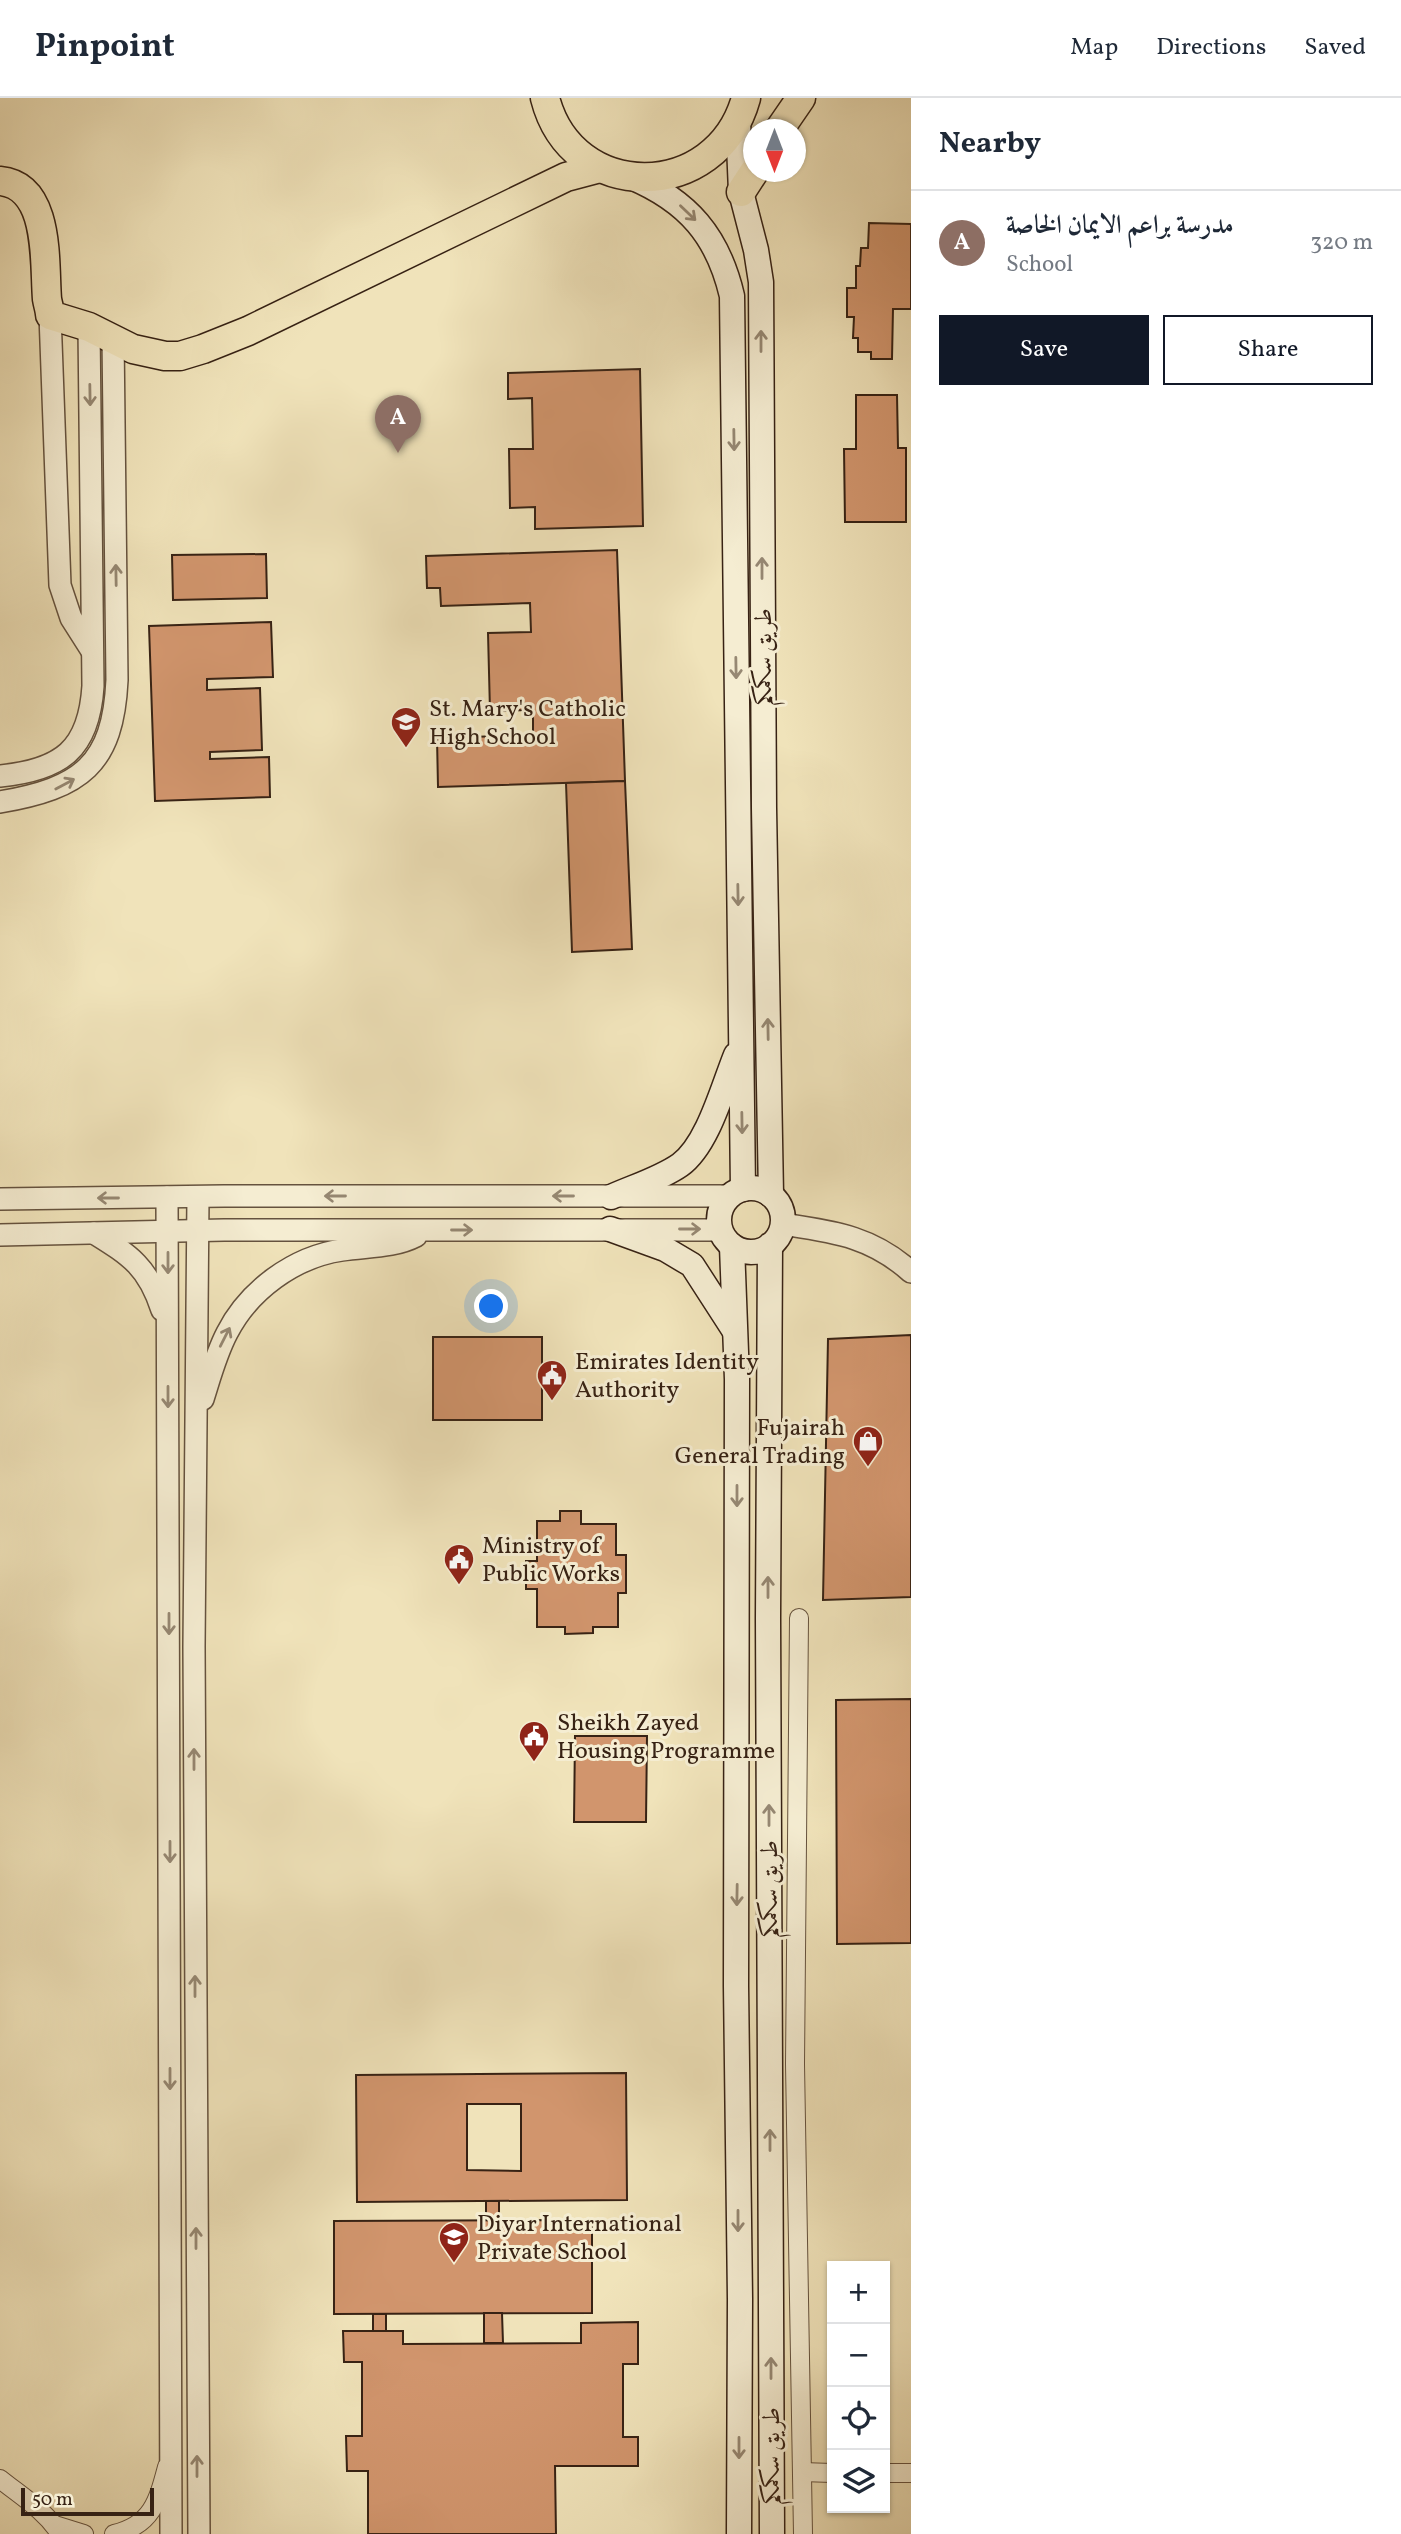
<!DOCTYPE html>
<html lang="en">
<head>
<meta charset="utf-8">
<style>
	:root { --surface:#fff; --page:#f6f6f7; --text:#1f2937; --muted:#747a83; --line:#e0e1e3; --accent:#111827 }
	body { margin:0; font-family:Vollkorn,Amiri,serif; background:var(--page); color:var(--text) }
	.controls { position:absolute; right:21px; bottom:21px; display:grid; overflow:hidden; border-radius:0px; box-shadow:0 2px 5px #0004 }
	.controls button { width:63px; height:63px; display:grid; place-items:center; padding:0; border:0; border-bottom:2px solid var(--line); background:var(--surface); color:var(--text); font:35px sans-serif }
	.compass { position:absolute; left:743px; top:21px; width:63px; height:63px; border-radius:50%; background:var(--surface); box-shadow:0 2px 5px #0004; rotate:180deg }
	.scale { position:absolute; left:21px; bottom:18px; width:133px; box-sizing:border-box; padding-left:7px; border:4px solid #372214; border-top:0; font-size:19px; line-height:24px; white-space:nowrap; color:#372214; -webkit-text-stroke:5px #f5edd2; paint-order:stroke }
	.you { position:absolute; left:492px; top:1209px; width:24px; height:24px; margin:-18px; border:5px solid #fff; border-radius:50%; background:#1a73e8; box-shadow:0 0 0 10px #1a73e833 }
	.badge { display:grid; place-items:center; width:46px; height:46px; border-radius:50%; background:var(--accent); color:#fff; font-size:23px; font-weight:700 }
	.pin { position:absolute; translate:-50% -58px; filter:drop-shadow(0 2px 4px #0008) }
	.pin::after { content:''; position:absolute; top:37px; width:24px; height:21px; background:inherit; clip-path:polygon(0 0,100% 0,50% 100%) }
	.list { margin:0; padding:0; list-style:none }
	h2 { display:flex; justify-content:space-between; align-items:center; height:91px; margin:0; padding:0 28px; font-size:30px }
	h2 small { font-size:23px; font-weight:400; color:var(--muted) }
	.list li { display:grid; grid-template-columns:46px 1fr auto; gap:21px; align-items:center; box-sizing:border-box; height:105px; padding:0 28px; border-top:2px solid var(--line) }
	.list b { display:block; font-size:26px; white-space:nowrap }
	.list p { margin:0; font-size:23px; white-space:nowrap; color:var(--muted) }
	.list em { font-size:23px; font-style:normal; color:var(--muted) }
	.actions { display:flex; gap:14px; padding:21px 28px }
	.actions a { flex:1; padding:16px 0; border:2px solid var(--accent); border-radius:0px; text-align:center; font-size:24px; color:var(--accent) }
	.actions .main { background:var(--accent); color:#fff }
	.icon { flex:none; width:38px; height:38px; fill:none; stroke:currentColor; stroke-width:2; stroke-linecap:round; stroke-linejoin:round }
	.map { position:relative; flex:none; width:911px; height:2436px; overflow:hidden }
	header { display:flex; align-items:center; gap:42px; box-sizing:border-box; height:98px; padding:0 35px; background:var(--surface); border-bottom:2px solid var(--line) }
	header strong { font-size:33px }
	nav { display:flex; gap:38px; margin-inline-start:auto; font-size:24px }
	main { display:flex }
	aside { flex:1; background:var(--surface) }
	.map>svg:first-child { display:block }
	.building { fill:#d1956d; stroke:#372214; stroke-width:2; fill-rule:evenodd }
	.lines { fill:none; stroke-linecap:round; stroke-linejoin:round }
	.minor-casing { stroke:#65523e; stroke-width:20 }
	.tertiary-casing { stroke:#65523e; stroke-width:24 }
	.secondary-casing { stroke:#372214; stroke-width:27 }
	.primary-casing { stroke:#372214; stroke-width:31 }
	.minor { stroke:#f5edd2; stroke-width:18 }
	.tertiary { stroke:#f5edd2; stroke-width:21 }
	.secondary { stroke:#f5edd2; stroke-width:24 }
	.primary { stroke:#f0e3ba; stroke-width:28 }
	.oneway { stroke:#968873 }
	.labels { text-anchor:middle; stroke-width:6; stroke-linejoin:round; paint-order:stroke }
	.street-label { font-size:24px; fill:#372214; stroke:#f5edd2 }
	.poi-label { font-size:24px; fill:#372214; stroke:#f5edd2; text-anchor:start }
</style>
</head>
<body>
<header>
<strong>Pinpoint</strong>
<nav><a>Map</a><a>Directions</a><a>Saved</a></nav>
</header>
<main>
<div class="map">
<svg width="911" height="2436" viewBox="0 0 911 2436">
	<rect width="100%" height="100%" fill="#f0e3ba"/>
	<filter id="stains"><feTurbulence type="fractalNoise" baseFrequency=".00286" numOctaves="4"/><feColorMatrix values="0 0 0 0 .2 0 0 0 0 .09 0 0 0 0 .02 0 0 0 .5 -.17"/></filter>
	<radialGradient id="worn" r=".72"><stop offset=".6" stop-color="#630" stop-opacity="0"/><stop offset="1" stop-color="#630" stop-opacity=".3"/></radialGradient>
	<g class="building">
		<polygon points="869,125 911,126 911,211 893,211 892,261 871,261 871,254 858,254 858,240 853,240 854,219 847,219 847,190 856,190 856,168 860,168 861,150 868,150"/>
		<polygon points="640,271 643,428 535,431 535,409 510,410 509,351 533,351 532,300 508,301 508,275"/>
		<polygon points="856,297 897,297 898,350 906,350 906,424 845,424 844,351 856,351"/>
		<polygon points="617,452 625,683 438,689 437,640 533,637 533,612 490,613 488,535 531,534 530,505 441,508 440,490 427,490 426,458"/>
		<polygon points="266,456 267,500 173,502 172,457"/>
		<polygon points="271,524 273,579 207,581 207,592 260,590 262,652 210,654 210,661 269,659 270,699 155,703 149,528"/>
		<polygon points="625,683 632,851 572,854 566,685"/>
		<polygon points="911,1237 911,1499 823,1502 828,1241"/>
		<rect x="433" y="1239" width="109" height="83"/>
		<polygon points="560,1413 581,1413 581,1426 616,1426 616,1457 626,1457 626,1495 618,1495 618,1529 593,1529 593,1535 565,1536 565,1529 537,1529 537,1491 526,1491 526,1463 537,1463 537,1423 560,1423"/>
		<polygon points="911,1601 911,1845 837,1846 836,1602"/>
		<polygon points="575,1638 647,1638 646,1724 574,1724"/>
		<path d="M626,1975L627,2102L357,2104L356,1977ZM467,2006H521V2073L467,2072Z"/>
		<rect x="486" y="2103" width="13" height="20"/>
		<polygon points="592,2122 592,2215 334,2216 334,2123"/>
		<polygon points="484,2215 502,2215 503,2245 484,2245"/>
		<rect x="373" y="2216" width="13" height="17"/>
		<polygon points="638,2224 638,2266 623,2266 623,2339 638,2339 638,2368 555,2368 556,2436 368,2436 368,2373 347,2373 346,2338 362,2338 362,2264 344,2264 343,2233 403,2233 403,2246 581,2245 581,2225"/>
	</g>
	<g class="lines">
		<g class="minor-casing">
			<g id="minor">
				<polyline points="799,1520 795,1966 803,2436"/>
				<polyline points="802,2374 832,2375"/>
				<polyline points="885,2375 911,2375"/>
				<path d="M0,2381C21,2398 46,2413 60,2436"/>
				<polyline points="55,2427 84,2436"/>
				<path d="M114,2436C152,2427 158,2403 167,2369"/>
			</g>
		</g>
		<g class="tertiary-casing">
			<g id="tertiary">
				<polyline points="50,217 60,487 71,520 92,553"/>
				<path d="M0,678C61,672 89,652 93,588L89,229"/>
				<path d="M0,704C81,690 113,667 117,582L113,239"/>
				<polyline points="167,1099 171,2436"/>
				<polyline points="198,1099 194,1549 199,2436"/>
				<polyline points="0,1101 224,1098 729,1098"/>
				<path d="M782,1126C834,1134 871,1138 911,1174"/>
				<path d="M94,1135C131,1158 148,1169 162,1212"/>
				<polyline points="0,1137 224,1132 721,1132"/>
				<path d="M203,1301C210,1279 216,1256 227,1235C249,1192 294,1159 342,1152C366,1148 393,1150 416,1138"/>
			</g>
		</g>
		<g class="secondary-casing">
			<g id="secondary">
				<polyline points="738,23 741,94 756,152 761,184 764,710 771,1097"/>
				<path d="M631,79C688,103 718,138 732,198L743,1091"/>
				<circle cx="751" cy="1122" r="32"/>
				<path d="M611,1099C633,1089 660,1081 680,1067C708,1047 723,989 736,957"/>
				<polyline points="610,1131 665,1151 692,1167 734,1232"/>
				<polyline points="770,1147 768,1520 772,2436"/>
				<polyline points="732,1148 737,1281 736,1888 740,2201 739,2436"/>
			</g>
		</g>
		<g class="primary-casing">
			<g id="primary">
				<path d="M545,0C572,106 717,105 746,0"/>
				<polyline points="779,32 801,0"/>
				<path d="M0,83C51,88 44,165 47,201C48,207 50,212 50,217L89,229L133,251L165,258H180L203,251L248,233L566,79L600,70"/>
				<polyline points="741,94 754,74"/>
			</g>
		</g>
		<use href="#minor" class="minor"/>
		<use href="#tertiary" class="tertiary"/>
		<use href="#secondary" class="secondary"/>
		<use href="#primary" class="primary"/>
	</g>
	<defs><path id="oneway-shaft" d="M-6 0H5M1.5-3L5.5 0L1.5 3" fill="none" stroke-width="1.6" stroke-linecap="round" stroke-linejoin="round" transform="scale(1.75)"/></defs>
	<g class="oneway">
		<use href="#oneway-shaft" transform="translate(688 115) rotate(44)"/>
		<use href="#oneway-shaft" transform="translate(761 243) rotate(-90)"/>
		<use href="#oneway-shaft" transform="translate(90 297) rotate(89)"/>
		<use href="#oneway-shaft" transform="translate(734 342) rotate(89)"/>
		<use href="#oneway-shaft" transform="translate(762 470) rotate(-90)"/>
		<use href="#oneway-shaft" transform="translate(116 477) rotate(-91)"/>
		<use href="#oneway-shaft" transform="translate(736 570) rotate(89)"/>
		<use href="#oneway-shaft" transform="translate(65 686) rotate(-28)"/>
		<use href="#oneway-shaft" transform="translate(738 797) rotate(89)"/>
		<use href="#oneway-shaft" transform="translate(768 931) rotate(-91)"/>
		<use href="#oneway-shaft" transform="translate(742 1025) rotate(89)"/>
		<use href="#oneway-shaft" transform="translate(335 1098) rotate(-180)"/>
		<use href="#oneway-shaft" transform="translate(563 1098) rotate(-180)"/>
		<use href="#oneway-shaft" transform="translate(108 1100) rotate(180)"/>
		<use href="#oneway-shaft" transform="translate(690 1131)"/>
		<use href="#oneway-shaft" transform="translate(462 1132)"/>
		<use href="#oneway-shaft" transform="translate(168 1165) rotate(90)"/>
		<use href="#oneway-shaft" transform="translate(225 1239) rotate(-63)"/>
		<use href="#oneway-shaft" transform="translate(168 1299) rotate(90)"/>
		<use href="#oneway-shaft" transform="translate(737 1398) rotate(90)"/>
		<use href="#oneway-shaft" transform="translate(768 1489) rotate(-90)"/>
		<use href="#oneway-shaft" transform="translate(169 1526) rotate(90)"/>
		<use href="#oneway-shaft" transform="translate(194 1661) rotate(-90)"/>
		<use href="#oneway-shaft" transform="translate(769 1717) rotate(-90)"/>
		<use href="#oneway-shaft" transform="translate(170 1754) rotate(90)"/>
		<use href="#oneway-shaft" transform="translate(737 1797) rotate(91)"/>
		<use href="#oneway-shaft" transform="translate(195 1888) rotate(-90)"/>
		<use href="#oneway-shaft" transform="translate(170 1981) rotate(90)"/>
		<use href="#oneway-shaft" transform="translate(770 2042) rotate(-90)"/>
		<use href="#oneway-shaft" transform="translate(738 2123) rotate(90)"/>
		<use href="#oneway-shaft" transform="translate(196 2140) rotate(-90)"/>
		<use href="#oneway-shaft" transform="translate(771 2270) rotate(-90)"/>
		<use href="#oneway-shaft" transform="translate(739 2350) rotate(90)"/>
		<use href="#oneway-shaft" transform="translate(197 2368) rotate(-90)"/>
	</g>
	<defs>
		<g id="school-pin" transform="scale(1.575)"><path d="M0 17L-7.5 6A9.5 9.5 0 1 1 7.5 6Z" fill="#8f2418" stroke="#f5edd2"/><path d="M0-5L7-2L0 1L-7-2ZM-4 1L0 2.5L4 1V4Q0 6-4 4Z" fill="#fff"/></g>
		<g id="civic-pin" transform="scale(1.575)"><path d="M0 17L-7.5 6A9.5 9.5 0 1 1 7.5 6Z" fill="#8f2418" stroke="#f5edd2"/><path d="M-.6-6.5H3V-4.5H.6V-3L4-1V1h2V6H-6V1h2V-1L-.6-3ZM-1.2 2.5V6h2.4V2.5Z" fill="#fff"/></g>
		<g id="shop-pin" transform="scale(1.575)"><path d="M0 17L-7.5 6A9.5 9.5 0 1 1 7.5 6Z" fill="#8f2418" stroke="#f5edd2"/><path d="M-5-2.5h2.3a2.7 3.5 0 0 1 5.4 0H5L5.5 6h-11ZM-1.5-2.5h3a1.5 2.3 0 0 0-3 0Z" fill="#fff"/></g>
	</defs>
	<g fill-rule="evenodd">
		<use href="#school-pin" x="406" y="624"/>
		<use href="#civic-pin" x="552" y="1277"/>
		<use href="#shop-pin" x="868" y="1343"/>
		<use href="#civic-pin" x="459" y="1461"/>
		<use href="#civic-pin" x="534" y="1638"/>
		<use href="#school-pin" x="454" y="2139"/>
	</g>
	<g class="labels">
		<g class="street-label">
			<text transform="translate(763 559) rotate(-90)" y="8">طريق سكمكم</text>
			<text transform="translate(769 1791) rotate(-90)" y="8">طريق سكمكم</text>
			<text transform="translate(771 2358) rotate(-90)" y="8">طريق سكمكم</text>
		</g>
		<g class="poi-label">
			<text x="429" y="618">St. Mary's Catholic<tspan x="429" dy="28">High School</tspan></text>
			<text x="575" y="1271">Emirates Identity<tspan x="575" dy="28">Authority</tspan></text>
			<text x="845" y="1337" text-anchor="end">Fujairah<tspan x="845" dy="28">General Trading</tspan></text>
			<text x="482" y="1455">Ministry of<tspan x="482" dy="28">Public Works</tspan></text>
			<text x="557" y="1632">Sheikh Zayed<tspan x="557" dy="28">Housing Programme</tspan></text>
			<text x="477" y="2133">Diyar International<tspan x="477" dy="28">Private School</tspan></text>
		</g>
	</g>
	<rect width="100%" height="100%" filter="url(#stains)"/>
	<rect width="100%" height="100%" fill="url(#worn)"/>
</svg>
<div class="controls">
<button>+</button>
<button>−</button>
<button><svg class="icon" aria-label="locate" viewBox="0 0 24 24"><circle cx="12" cy="12" r="6"/><path d="M12 2v4M12 18v4M2 12h4M18 12h4"/></svg></button>
<button><svg class="icon" aria-label="layers" viewBox="0 0 24 24"><path d="M12 4l9 5-9 5-9-5zM3 14l9 5 9-5"/></svg></button>
</div>
<svg class="compass" viewBox="-18 -18 36 36"><path d="M0-13l5 13h-10z" fill="#e53935"/><path d="M0 13l5-13h-10z" fill="#747a83"/></svg>
<div class="scale">50 m</div>
<div class="you"></div>
<div class="pin badge" style="left:398px;top:355px;background:#8d6e63">A</div>
</div>
<aside>
<h2>Nearby<small></small></h2>
<ul class="list">
<li><span class="badge" style="background:#8d6e63">A</span><div><b>مدرسة براعم الايمان الخاصة</b><p>School</p></div><em>320 m</em></li>
</ul>
<div class="actions"><a class="main">Save</a><a>Share</a></div>
</aside>
</main>
</body>
</html>
